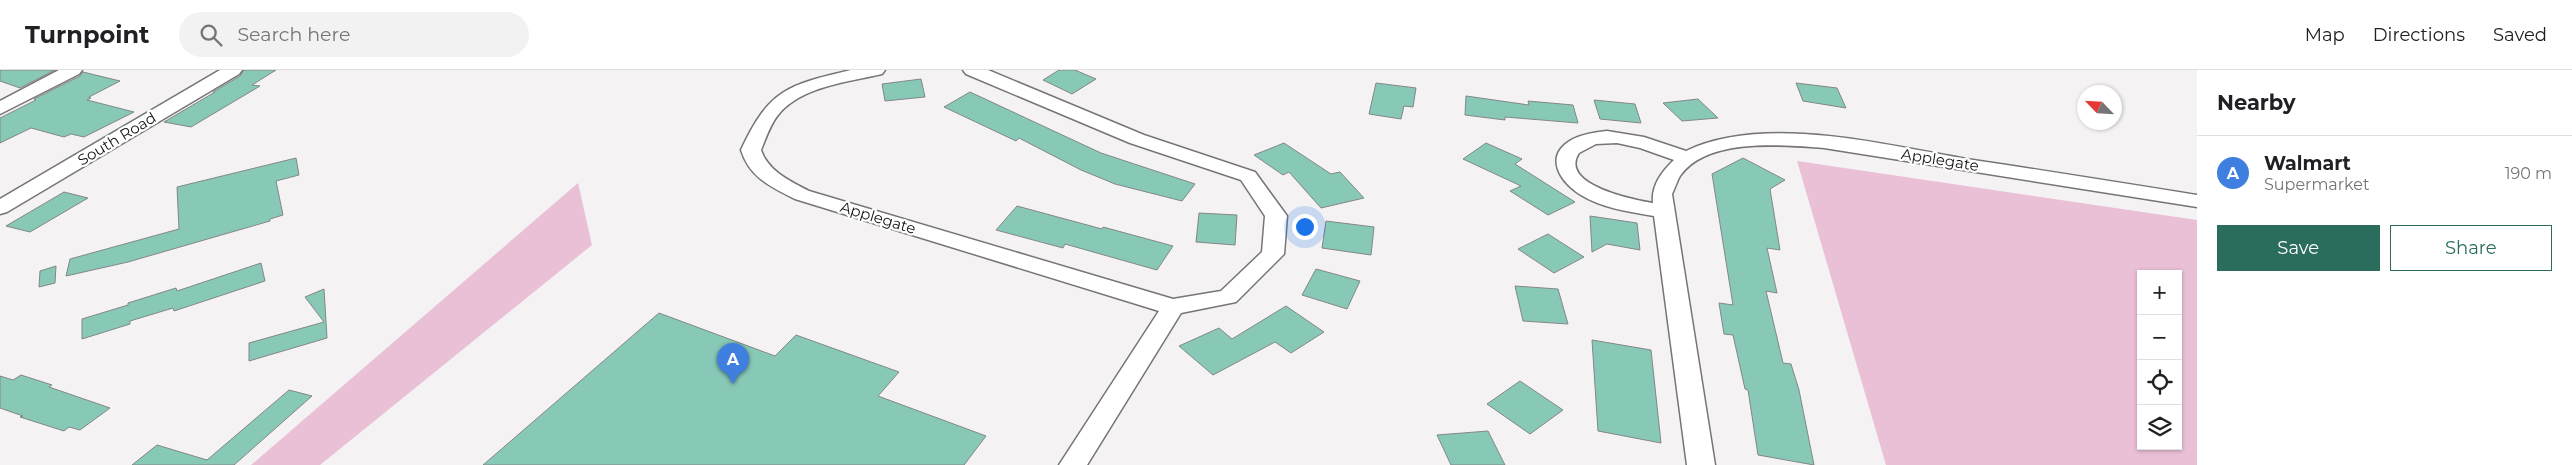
<!DOCTYPE html>
<html lang="en">
<head>
<meta charset="utf-8">
<style>
	:root { --surface:#fff; --page:#f2f2f2; --text:#202124; --muted:#757577; --line:#e0e0e0; --accent:#2a6d5d }
	body { margin:0; font-family:Montserrat,sans-serif; background:var(--page); color:var(--text) }
	.controls { position:absolute; right:15px; bottom:15px; display:grid; overflow:hidden; border-radius:0px; box-shadow:0 1px 4px #0004 }
	.controls button { width:45px; height:45px; display:grid; place-items:center; padding:0; border:0; border-bottom:1px solid var(--line); background:var(--surface); color:var(--text); font:25px sans-serif }
	.compass { position:absolute; left:2077px; top:15px; width:45px; height:45px; border-radius:50%; background:var(--surface); box-shadow:0 1px 4px #0004; rotate:295deg }
	.you { position:absolute; left:1304px; top:156px; width:18px; height:18px; margin:-12px; border:4px solid #fff; border-radius:50%; background:#1a73e8; box-shadow:0 0 0 8px #1a73e833 }
	.badge { display:grid; place-items:center; width:32px; height:32px; border-radius:50%; background:var(--accent); color:#fff; font-size:16px; font-weight:700 }
	.pin { position:absolute; translate:-50% -41px; filter:drop-shadow(0 1px 2px #0008) }
	.pin::after { content:''; position:absolute; top:26px; width:18px; height:15px; background:inherit; clip-path:polygon(0 0,100% 0,50% 100%) }
	.list { margin:0; padding:0; list-style:none }
	h2 { display:flex; justify-content:space-between; align-items:center; height:65px; margin:0; padding:0 20px; font-size:21px }
	h2 small { font-size:16px; font-weight:400; color:var(--muted) }
	.list li { display:grid; grid-template-columns:32px 1fr auto; gap:15px; align-items:center; box-sizing:border-box; height:75px; padding:0 20px; border-top:1px solid var(--line) }
	.list b { display:block; font-size:19px; white-space:nowrap }
	.list p { margin:0; font-size:16px; white-space:nowrap; color:var(--muted) }
	.list em { font-size:16px; font-style:normal; color:var(--muted) }
	.actions { display:flex; gap:10px; padding:15px 20px }
	.actions a { flex:1; padding:11px 0; border:1px solid var(--accent); border-radius:0px; text-align:center; font-size:18px; color:var(--accent) }
	.actions .main { background:var(--accent); color:#fff }
	.icon { flex:none; width:28px; height:28px; fill:none; stroke:currentColor; stroke-width:2; stroke-linecap:round; stroke-linejoin:round }
	.map { position:relative; flex:none; width:2197px; height:395px; overflow:hidden }
	header { display:flex; align-items:center; gap:30px; box-sizing:border-box; height:70px; padding:0 25px; background:var(--surface); border-bottom:1px solid var(--line) }
	header strong { font-size:24px }
	nav { display:flex; gap:28px; margin-inline-start:auto; font-size:18px }
	.search { width:350px; height:45px; background:var(--page); display:flex; align-items:center; gap:12px; box-sizing:border-box; padding:0 18px; border-radius:28px; color:var(--muted); font-size:19px }
	main { display:flex }
	aside { flex:1; background:var(--surface) }
	.map>svg:first-child { display:block }
	.green { fill:#e9c0d6; fill-rule:evenodd }
	.building { fill:#87c8b7; stroke:#838786 }
	.lines { fill:none; stroke-linecap:round; stroke-linejoin:round }
	.street-casing { stroke:#777475; stroke-width:3 }
	.street { fill:#fff; fill-rule:evenodd }
	.labels { text-anchor:middle; stroke-width:4.5; stroke-linejoin:round; paint-order:stroke }
	.street-label { font-size:15px; fill:#141314; stroke:#fff }
</style>
</head>
<body>
<header>
<strong>Turnpoint</strong>
<div class="search"><svg class="icon" aria-label="search" viewBox="0 0 24 24"><circle cx="10" cy="10" r="6"/><path d="M15 15l6 6"/></svg>Search here</div>
<nav><a>Map</a><a>Directions</a><a>Saved</a></nav>
</header>
<main>
<div class="map">
<svg width="2197" height="395" viewBox="0 0 2197 395">
	<rect width="100%" height="100%" fill="#f5f2f4"/>
	<g class="green">
		<path d="M1797,91L2197,150V395H1886ZM2141,204H2178V376H2141Z"/>
		<polygon points="578,113 592,175 320,395 251,395"/>
	</g>
	<g class="building">
		<polygon points="0,0 55,0 20,18 0,11"/>
		<polygon points="244,0 276,0 252,15 260,16 191,57 164,52 215,22 213,22 240,6"/>
		<polygon points="1059,0 1075,0 1096,9 1072,24 1043,10"/>
		<polygon points="83,2 120,11 89,27 91,28 87,30 134,42 84,67 71,64 64,67 31,58 0,73 0,48 36,30 34,29 80,6"/>
		<polygon points="921,9 925,27 885,31 882,14"/>
		<polygon points="1376,13 1416,18 1413,37 1404,36 1401,49 1369,44"/>
		<polygon points="1796,13 1837,18 1846,38 1803,31"/>
		<polygon points="970,22 1101,83 1195,114 1182,131 1115,114 1081,100 1019,68 1016,71 944,37"/>
		<polygon points="1466,26 1529,35 1528,31 1573,35 1578,53 1505,47 1505,50 1465,45"/>
		<polygon points="1698,29 1718,48 1682,51 1663,33"/>
		<polygon points="1594,30 1635,34 1641,53 1600,49"/>
		<polygon points="1284,73 1331,104 1340,102 1364,128 1321,138 1289,102 1283,105 1254,85"/>
		<polygon points="1486,73 1522,89 1515,94 1575,132 1548,145 1510,121 1521,116 1463,89"/>
		<polygon points="296,88 299,105 276,111 283,145 270,149 270,151 128,192 66,206 70,189 179,159 177,117"/>
		<polygon points="1743,88 1785,110 1770,119 1780,180 1767,178 1777,223 1766,221 1783,293 1791,294 1799,320 1814,395 1758,385 1748,320 1745,319 1733,265 1724,264 1719,233 1733,235 1712,104"/>
		<polygon points="64,122 88,128 30,162 6,156"/>
		<polygon points="1017,136 1102,159 1103,157 1173,176 1157,200 1065,174 1063,178 996,160"/>
		<polygon points="1199,143 1237,145 1235,175 1196,172"/>
		<polygon points="1590,146 1637,153 1640,180 1607,174 1592,182"/>
		<polygon points="1326,151 1374,157 1371,185 1322,178"/>
		<polygon points="1548,164 1584,187 1554,203 1518,179"/>
		<polygon points="261,193 265,211 174,241 173,238 130,251 130,254 82,269 82,249 128,235 128,233 176,218 177,221"/>
		<polygon points="56,196 55,213 39,217 40,201"/>
		<polygon points="1316,199 1360,211 1347,239 1302,225"/>
		<polygon points="1515,216 1558,219 1568,254 1523,251"/>
		<polygon points="324,219 327,268 249,291 249,273 324,252 305,227"/>
		<polygon points="1286,236 1324,262 1291,283 1275,272 1213,305 1179,276 1219,258 1232,269"/>
		<polygon points="659,243 775,286 796,265 899,302 878,326 986,366 964,395 483,395"/>
		<polygon points="1592,270 1651,280 1661,373 1598,361"/>
		<polygon points="21,305 52,315 49,317 110,338 80,360 69,357 64,361 20,347 23,346 0,338 0,306 13,310"/>
		<polygon points="1520,311 1563,340 1530,364 1487,334"/>
		<polygon points="289,320 312,326 234,395 132,395 157,375 207,390"/>
		<polygon points="1488,361 1505,395 1451,395 1437,365"/>
	</g>
	<g class="lines">
		<g class="street-casing">
			<g id="street">
				<polygon points="59,0 82,0 79,4 0,44 0,31"/>
				<polygon points="220,0 242,0 239,4 7,142 0,144 0,129"/>
				<path d="M851,0H885L882,4C849,12 801,16 778,45C770,55 766,68 761,80C768,101 790,111 809,121L1173,229L1221,221L1262,182L1265,146L1241,110L1130,73L966,4L963,0H988L1144,65L1255,102L1287,146L1284,184L1236,232L1181,243L1087,395H1059L1159,241L795,129C770,116 750,108 741,80C769,19 788,15 851,0Z"/>
				<path d="M1607,61L1644,67L1686,81C1765,43 1889,76 1973,90C2048,101 2122,113 2197,125V137L1824,78C1783,75 1707,67 1680,106C1677,111 1675,118 1672,124L1715,395H1687L1654,146C1630,142 1602,138 1581,125C1559,111 1543,85 1573,69C1584,64 1596,62 1607,61ZM1617,73L1640,78L1674,90C1662,101 1651,116 1653,133C1635,130 1558,115 1579,83L1596,74Z"/>
			</g>
		</g>
		<use href="#street" class="street"/>
	</g>
	<g class="labels">
		<g class="street-label">
			<text transform="translate(117 69) rotate(-31)" y="5">South Road</text>
			<text transform="translate(1940 90) rotate(9)" y="5">Applegate</text>
			<text transform="translate(878 148) rotate(17)" y="5">Applegate</text>
		</g>
	</g>
</svg>
<div class="controls">
<button>+</button>
<button>−</button>
<button><svg class="icon" aria-label="locate" viewBox="0 0 24 24"><circle cx="12" cy="12" r="6"/><path d="M12 2v4M12 18v4M2 12h4M18 12h4"/></svg></button>
<button><svg class="icon" aria-label="layers" viewBox="0 0 24 24"><path d="M12 4l9 5-9 5-9-5zM3 14l9 5 9-5"/></svg></button>
</div>
<svg class="compass" viewBox="-18 -18 36 36"><path d="M0-13l5 13h-10z" fill="#e53935"/><path d="M0 13l5-13h-10z" fill="#757577"/></svg>
<div class="you"></div>
<div class="pin badge" style="left:733px;top:314px;background:#3f7fe0">A</div>
</div>
<aside>
<h2>Nearby<small></small></h2>
<ul class="list">
<li><span class="badge" style="background:#3f7fe0">A</span><div><b>Walmart</b><p>Supermarket</p></div><em>190 m</em></li>
</ul>
<div class="actions"><a class="main">Save</a><a>Share</a></div>
</aside>
</main>
</body>
</html>
